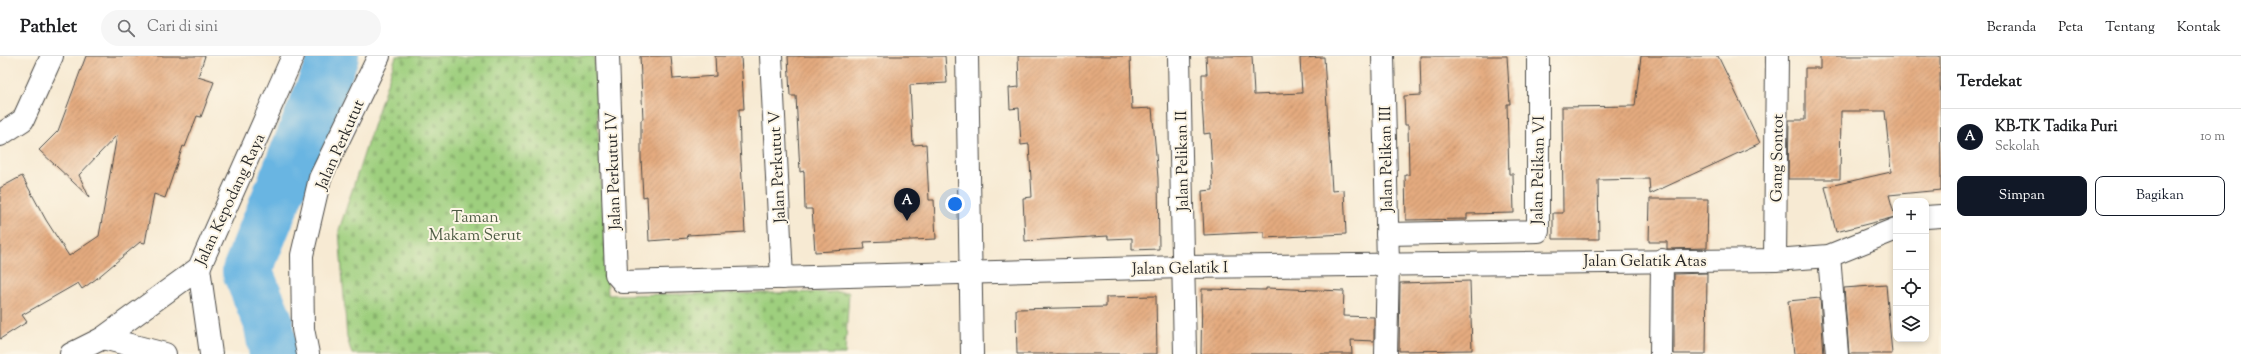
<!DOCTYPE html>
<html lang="id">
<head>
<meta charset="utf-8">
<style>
	:root { --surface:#fff; --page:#f6f6f6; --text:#202124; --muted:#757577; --line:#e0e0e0; --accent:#111827 }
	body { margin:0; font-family:"Sorts Mill Goudy",serif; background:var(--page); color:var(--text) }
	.controls { position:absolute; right:12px; bottom:12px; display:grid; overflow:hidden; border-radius:8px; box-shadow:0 2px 6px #0003 }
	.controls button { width:36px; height:36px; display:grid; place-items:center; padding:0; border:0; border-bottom:1px solid var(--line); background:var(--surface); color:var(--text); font:20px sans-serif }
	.you { position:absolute; left:955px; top:148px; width:14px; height:14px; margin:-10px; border:3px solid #fff; border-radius:50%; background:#1a73e8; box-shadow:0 0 0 6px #1a73e833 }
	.badge { display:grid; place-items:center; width:26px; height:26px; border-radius:50%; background:var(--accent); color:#fff; font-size:13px; font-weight:700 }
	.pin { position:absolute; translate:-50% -33px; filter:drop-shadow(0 1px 2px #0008) }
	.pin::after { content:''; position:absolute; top:21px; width:14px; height:12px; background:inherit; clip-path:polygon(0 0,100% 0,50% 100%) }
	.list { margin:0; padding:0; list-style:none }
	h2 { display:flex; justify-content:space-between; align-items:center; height:52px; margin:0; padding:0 16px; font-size:17px }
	h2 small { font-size:13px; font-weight:400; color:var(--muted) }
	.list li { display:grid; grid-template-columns:26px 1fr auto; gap:12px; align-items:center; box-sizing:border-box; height:56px; padding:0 16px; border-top:1px solid var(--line) }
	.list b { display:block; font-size:15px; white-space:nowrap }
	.list p { margin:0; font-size:13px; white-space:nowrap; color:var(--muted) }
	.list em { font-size:13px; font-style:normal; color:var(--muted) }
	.actions { display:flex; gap:8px; padding:12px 16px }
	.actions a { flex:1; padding:9px 0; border:1px solid var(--accent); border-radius:8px; text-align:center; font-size:14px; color:var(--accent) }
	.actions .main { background:var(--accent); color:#fff }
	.icon { flex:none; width:22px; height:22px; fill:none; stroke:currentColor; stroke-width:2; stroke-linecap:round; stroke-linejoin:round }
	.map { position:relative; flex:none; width:1941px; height:298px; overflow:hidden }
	header { display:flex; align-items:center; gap:24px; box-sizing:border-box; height:56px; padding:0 20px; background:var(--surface); border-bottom:1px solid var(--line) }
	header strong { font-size:19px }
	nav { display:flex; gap:22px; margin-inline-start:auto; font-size:14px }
	.search { width:280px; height:36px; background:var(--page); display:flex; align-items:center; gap:10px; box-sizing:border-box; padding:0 14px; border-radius:22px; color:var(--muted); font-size:15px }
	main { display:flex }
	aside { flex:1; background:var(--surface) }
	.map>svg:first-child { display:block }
	.cemetery { fill:url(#cemetery-stones); stroke:#647d54 }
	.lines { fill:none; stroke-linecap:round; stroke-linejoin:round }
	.river { stroke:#69b5e2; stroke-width:50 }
	.building { fill:url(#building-hatch) }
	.minor-casing { stroke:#4a4844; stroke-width:24 }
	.tertiary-casing { stroke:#4a4844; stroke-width:24 }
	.minor { stroke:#fff; stroke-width:22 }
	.tertiary { stroke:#fff; stroke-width:22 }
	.labels { text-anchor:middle; stroke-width:4; stroke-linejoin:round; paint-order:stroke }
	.street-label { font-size:16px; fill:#2b2b2b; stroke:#fcf5e5 }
	.park-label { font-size:16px; fill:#4e5c44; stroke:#fcf5e5 }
</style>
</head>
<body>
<header>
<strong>Pathlet</strong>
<div class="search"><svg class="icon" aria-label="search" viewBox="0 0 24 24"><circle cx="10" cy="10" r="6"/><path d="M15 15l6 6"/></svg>Cari di sini</div>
<nav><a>Beranda</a><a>Peta</a><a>Tentang</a><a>Kontak</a></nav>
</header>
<main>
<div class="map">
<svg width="1941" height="298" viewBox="0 0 1941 298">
	<defs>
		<pattern id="cemetery-stones" width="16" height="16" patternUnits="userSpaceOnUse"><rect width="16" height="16" fill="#9ecf7e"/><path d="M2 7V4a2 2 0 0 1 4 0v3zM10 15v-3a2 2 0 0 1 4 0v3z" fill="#88b26d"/></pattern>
		<pattern id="building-hatch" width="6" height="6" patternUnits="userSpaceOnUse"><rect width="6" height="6" fill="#e4aa7f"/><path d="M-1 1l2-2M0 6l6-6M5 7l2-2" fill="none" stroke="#b98b68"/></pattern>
	</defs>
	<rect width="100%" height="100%" fill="#fcf5e5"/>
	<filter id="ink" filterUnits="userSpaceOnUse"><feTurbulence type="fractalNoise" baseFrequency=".025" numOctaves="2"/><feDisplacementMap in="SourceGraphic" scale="8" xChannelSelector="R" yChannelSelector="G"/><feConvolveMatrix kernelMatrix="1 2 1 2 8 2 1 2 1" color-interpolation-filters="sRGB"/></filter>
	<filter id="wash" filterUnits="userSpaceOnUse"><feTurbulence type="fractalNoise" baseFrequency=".012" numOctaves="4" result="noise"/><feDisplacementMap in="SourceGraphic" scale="16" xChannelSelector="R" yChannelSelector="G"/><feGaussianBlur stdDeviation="0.9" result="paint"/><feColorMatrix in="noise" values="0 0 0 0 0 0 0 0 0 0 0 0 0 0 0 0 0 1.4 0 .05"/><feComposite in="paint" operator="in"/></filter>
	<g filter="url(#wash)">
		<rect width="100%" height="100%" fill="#f7ead3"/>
		<polygon class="cemetery" points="396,0 594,0 608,239 849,236 845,298 352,298 347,282 339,174"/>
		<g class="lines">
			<polyline class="river" points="274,298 268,265 247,215 334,0"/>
		</g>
		<g id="blocks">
			<g class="building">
				<polygon points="86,0 205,0 198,21 214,26 201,61 197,60 185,91 183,90 165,142 154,138 145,187 140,186 96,223 82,233 78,227 22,259 27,266 0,283 0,132 22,120 46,164 69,200 99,180 117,79 79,119 89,141 39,94 58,75"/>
				<polygon points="640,0 671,0 673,23 716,20 715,0 741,0 744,53 739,53 740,89 745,176 687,179 688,182 649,185 647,140 643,141 641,102 641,64 643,63"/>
				<polygon points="788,0 945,0 947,27 910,29 913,89 926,88 929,144 934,144 936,183 864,186 865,193 815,196 812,153 805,153 804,115 800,116 796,40 790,40"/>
				<polygon points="1018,0 1130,0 1132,53 1152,52 1158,122 1159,193 1132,194 1132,182 1108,183 1108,180 1025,185 1023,142 1032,141 1029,88 1021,89 1019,52 1010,53 1009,32 1019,31"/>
				<polygon points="1206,0 1252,0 1254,39 1302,37 1300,2 1324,1 1332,135 1344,134 1346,178 1264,182 1264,176 1204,179 1202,135 1213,134 1210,77 1204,78 1202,46 1202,18 1207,18"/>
				<polygon points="1420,0 1507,0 1510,48 1507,48 1509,118 1513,118 1514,157 1467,158 1467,163 1406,164 1405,119 1409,119 1408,69 1405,69 1404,40 1421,39"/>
				<polygon points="1641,0 1718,0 1760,87 1650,138 1649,123 1598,124 1599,183 1553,183 1553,157 1563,157 1562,51 1635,50"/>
				<polygon points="1820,0 1940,0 1941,134 1889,139 1895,161 1836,176 1825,131 1891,116 1885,55 1841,55 1840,123 1788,123 1789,64 1805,64 1805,12 1820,12"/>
				<polygon points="1650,143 1708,143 1707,192 1667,193 1667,186 1649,186"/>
				<polygon points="1707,217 1706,298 1674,298 1674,218"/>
				<polygon points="1470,225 1472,294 1399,295 1400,227"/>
				<polygon points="1886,229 1892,298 1849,298 1844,232"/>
				<polygon points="1266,232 1344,235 1343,260 1374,261 1374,285 1351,284 1352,298 1201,298 1202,233 1266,234"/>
				<polygon points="1156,240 1157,298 1017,298 1016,253 1106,251 1106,241"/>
				<polygon points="1820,242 1824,298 1794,298 1788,245"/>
			</g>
		</g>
	</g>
	<g filter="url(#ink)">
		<use href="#blocks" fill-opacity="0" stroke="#4a4844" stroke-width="1"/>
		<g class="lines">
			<g class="minor-casing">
				<g id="minor">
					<polyline points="608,0 616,218 623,226 1183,211 1775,204 1829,200 1896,173"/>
					<polyline points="771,0 782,222"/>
					<polyline points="967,0 972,298"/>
					<polyline points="1179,0 1185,298"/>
					<polyline points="1383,0 1388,207 1386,298"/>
					<polyline points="0,79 23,64 52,0"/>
					<polyline points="1926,161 1941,160"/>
					<polyline points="1387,178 1538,175 1538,0"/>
					<polyline points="1829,200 1837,298"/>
					<polyline points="1775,204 1777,0"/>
					<polyline points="199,212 211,298"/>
					<polyline points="103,282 165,298"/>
					<polyline points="71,298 103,282 199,212 293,0"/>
					<polyline points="1661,298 1662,204"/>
				</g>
			</g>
			<g class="tertiary-casing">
				<polyline id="tertiary" points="308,298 303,273 302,199 320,122 379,0"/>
			</g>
			<use href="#minor" class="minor"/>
			<use href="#tertiary" class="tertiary"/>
		</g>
	</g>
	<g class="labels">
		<g class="street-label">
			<text transform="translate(339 88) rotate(-66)" y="6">Jalan Perkutut</text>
			<text transform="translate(1776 102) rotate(-89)" y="6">Gang Sontot</text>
			<text transform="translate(1385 103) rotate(-91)" y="6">Jalan Pelikan III</text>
			<text transform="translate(1181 105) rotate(-91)" y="6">Jalan Pelikan II</text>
			<text transform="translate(776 111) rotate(-93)" y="6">Jalan Perkutut V</text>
			<text transform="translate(1537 114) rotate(-89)" y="6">Jalan Pelikan VI</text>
			<text transform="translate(612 115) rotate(-92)" y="6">Jalan Perkutut IV</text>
			<text transform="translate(229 143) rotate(-65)" y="6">Jalan Kepodang Raya</text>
			<text x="1645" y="210">Jalan Gelatik Atas</text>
			<text transform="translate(1180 211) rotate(-1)" y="6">Jalan Gelatik I</text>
		</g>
		<g class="park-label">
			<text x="475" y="166">Taman<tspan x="475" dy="18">Makam Serut</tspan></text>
		</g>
	</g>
</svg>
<div class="controls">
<button>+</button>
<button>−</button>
<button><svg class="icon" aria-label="locate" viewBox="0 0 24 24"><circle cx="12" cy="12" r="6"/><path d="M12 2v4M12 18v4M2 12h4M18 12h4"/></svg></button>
<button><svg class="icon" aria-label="layers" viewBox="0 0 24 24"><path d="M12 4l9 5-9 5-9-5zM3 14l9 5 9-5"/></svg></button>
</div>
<div class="you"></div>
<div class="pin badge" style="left:907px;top:165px">A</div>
</div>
<aside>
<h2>Terdekat<small></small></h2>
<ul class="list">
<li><span class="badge">A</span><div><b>KB-TK Tadika Puri</b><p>Sekolah</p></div><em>10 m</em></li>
</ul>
<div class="actions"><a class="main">Simpan</a><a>Bagikan</a></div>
</aside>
</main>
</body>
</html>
